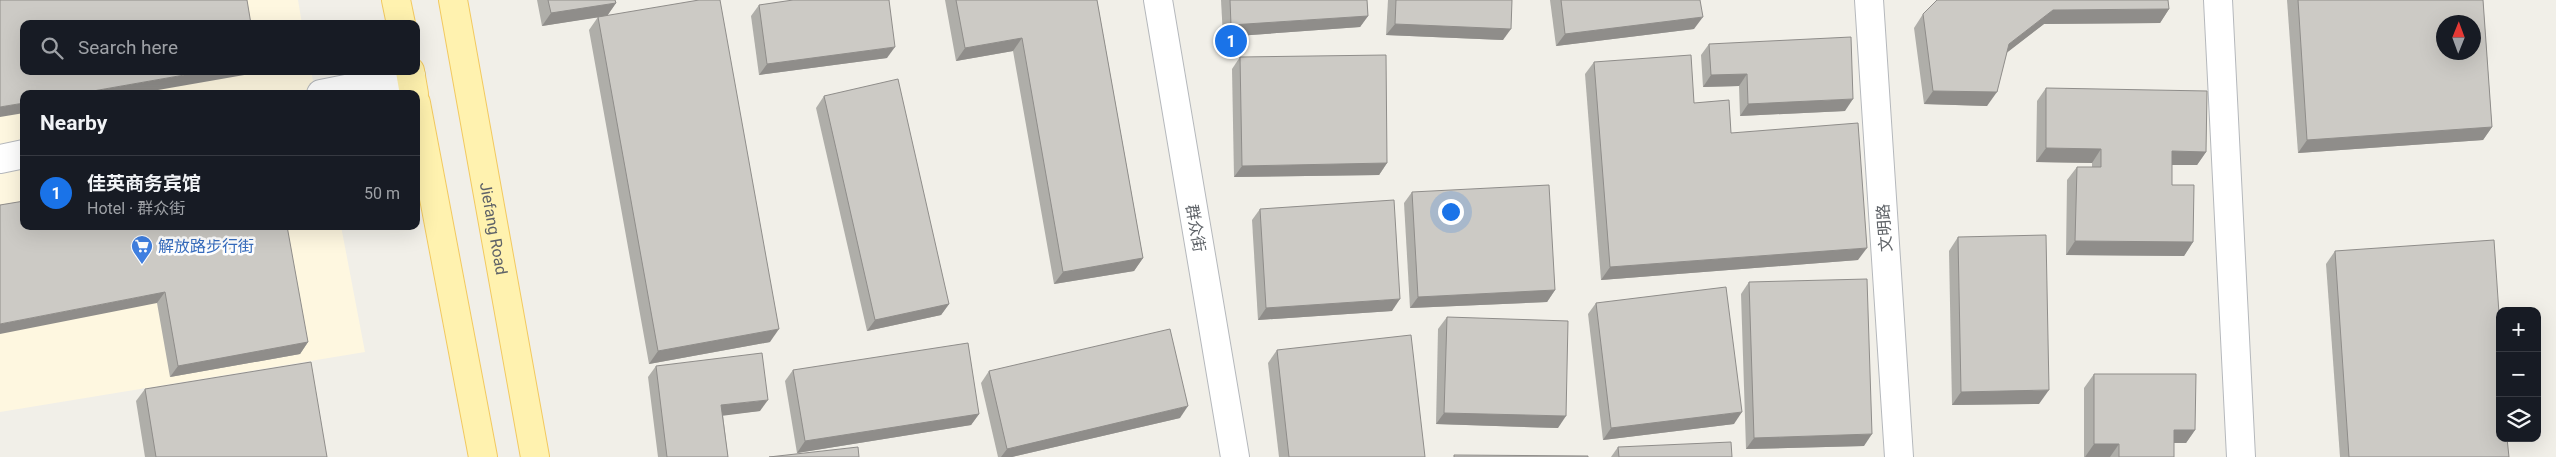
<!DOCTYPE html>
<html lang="en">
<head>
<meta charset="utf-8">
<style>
	:root { --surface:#171b24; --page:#242831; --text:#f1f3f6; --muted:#9ea1a6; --line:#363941; --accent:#1a73e8 }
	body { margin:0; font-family:Roboto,"Noto Sans SC",sans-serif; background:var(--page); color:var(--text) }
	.controls { position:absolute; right:15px; bottom:15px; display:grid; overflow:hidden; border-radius:10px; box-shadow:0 5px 20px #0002 }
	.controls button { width:45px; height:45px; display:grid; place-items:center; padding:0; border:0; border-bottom:1px solid var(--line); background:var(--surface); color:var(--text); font:25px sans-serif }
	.compass { position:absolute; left:2436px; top:15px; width:45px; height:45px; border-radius:50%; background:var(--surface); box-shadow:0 5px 20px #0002; rotate:1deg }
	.you { position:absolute; left:1450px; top:211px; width:18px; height:18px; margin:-12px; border:4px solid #fff; border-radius:50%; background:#1a73e8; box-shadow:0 0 0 8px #1a73e833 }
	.badge { display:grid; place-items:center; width:32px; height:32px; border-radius:50%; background:var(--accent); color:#fff; font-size:16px; font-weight:700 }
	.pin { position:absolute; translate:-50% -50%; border:2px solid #fff; box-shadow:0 1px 5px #0006 }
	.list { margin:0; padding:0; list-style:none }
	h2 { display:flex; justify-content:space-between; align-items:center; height:65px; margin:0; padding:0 20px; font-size:21px }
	h2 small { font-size:16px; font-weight:400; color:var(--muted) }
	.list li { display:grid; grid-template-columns:32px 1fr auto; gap:15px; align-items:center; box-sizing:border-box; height:75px; padding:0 20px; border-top:1px solid var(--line) }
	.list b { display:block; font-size:19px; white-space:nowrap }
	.list p { margin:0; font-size:16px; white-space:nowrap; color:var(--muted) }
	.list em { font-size:16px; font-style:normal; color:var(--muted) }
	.icon { flex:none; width:28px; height:28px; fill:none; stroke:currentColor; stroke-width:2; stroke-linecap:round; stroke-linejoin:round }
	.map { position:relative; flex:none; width:2556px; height:457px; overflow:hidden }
	.search { position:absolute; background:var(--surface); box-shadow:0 5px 20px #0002; left:20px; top:20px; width:400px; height:55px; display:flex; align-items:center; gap:12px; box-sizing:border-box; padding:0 18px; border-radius:10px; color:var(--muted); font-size:19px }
	.panel { position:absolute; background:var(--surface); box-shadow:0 5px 20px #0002; left:20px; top:90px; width:400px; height:140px; border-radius:10px }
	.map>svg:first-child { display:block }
	.commercial { fill:#fef7e0 }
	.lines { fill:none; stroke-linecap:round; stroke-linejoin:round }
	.minor-casing { stroke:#b5b8bc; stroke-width:30 }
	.major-casing { stroke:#f2c960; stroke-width:30 }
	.minor { stroke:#fff; stroke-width:28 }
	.major { stroke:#fff2af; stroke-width:28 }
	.wall { fill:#afaea9 }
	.shaded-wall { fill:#8f8d8a }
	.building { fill:#cccac5; stroke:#8f8d8a; fill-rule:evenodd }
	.labels { text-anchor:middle; stroke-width:5; stroke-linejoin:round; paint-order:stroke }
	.street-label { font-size:16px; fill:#5f6368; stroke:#fff }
	.shop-label { font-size:16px; fill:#366cbe; stroke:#fff; text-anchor:start }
</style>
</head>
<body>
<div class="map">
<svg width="2556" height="457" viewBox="0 0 2556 457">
	<rect width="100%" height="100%" fill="#f1efe8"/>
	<polygon class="commercial" points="0,0 298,0 302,24 24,24 24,71 311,71 316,94 24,94 24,226 341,226 365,352 0,412"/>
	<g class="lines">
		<g class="minor-casing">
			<g id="minor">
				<polyline points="1158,0 1235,457"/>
				<polyline points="1869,0 1899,457"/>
				<polyline points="2218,0 2241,457"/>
				<polyline points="321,94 411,76"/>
				<polyline points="0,159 24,154"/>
			</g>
		</g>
		<g class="major-casing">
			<g id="major">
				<polyline points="396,0 401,24"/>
				<path id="s1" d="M453,0L535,457"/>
				<polyline points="410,71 414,94"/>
				<polyline points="416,103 483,457"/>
			</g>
		</g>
		<use href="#minor" class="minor"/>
		<use href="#major" class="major"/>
	</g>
	<g class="wall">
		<polygon points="537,0 615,0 616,3 607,16 770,342 649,364 589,30 598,17 542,26"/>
		<polygon points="945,0 1097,0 1143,258 1134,271 1054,284 1013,51 956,61"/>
		<polygon points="1221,0 1367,0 1368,16 1360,27 1223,37"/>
		<polygon points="1388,0 1512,0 1503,40 1386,35"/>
		<polygon points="1550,0 1700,0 1694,29 1556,46"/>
		<polygon points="2287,0 2483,0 2492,127 2483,140 2298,153"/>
		<polygon points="759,5 887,58 759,75 751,16"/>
		<polygon points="2169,9 2160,23 2044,24 2007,52 1987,106 1924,104 1914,28 1923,14"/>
		<polygon points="1709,44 1845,111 1740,116 1739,86 1703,87 1701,55"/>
		<polygon points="1240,57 1387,163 1379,175 1234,177 1232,69"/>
		<polygon points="1594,62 1694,103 1731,133 1858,260 1601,280 1585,74"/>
		<polygon points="2046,88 2206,152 2197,165 2172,165 2172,185 2193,242 2184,256 2066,255 2067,180 2077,167 2092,167 2092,163 2036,162 2037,101"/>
		<polygon points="824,96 949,304 941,315 867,331 816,108"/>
		<polygon points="1412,192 1555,290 1547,302 1410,308 1404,203"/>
		<polygon points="0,205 308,342 300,354 170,377 157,303"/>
		<polygon points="1260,209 1392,311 1258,320 1252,220"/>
		<polygon points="1958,237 2039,404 1952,405 1949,251"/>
		<polygon points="2335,251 2509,457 2340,457 2326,264"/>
		<polygon points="1749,282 1864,446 1746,449 1741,294"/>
		<polygon points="1596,303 1734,424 1603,440 1588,314"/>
		<polygon points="1447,317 1558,428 1436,424 1438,329"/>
		<polygon points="1277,350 1425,457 1279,457 1268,363"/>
		<polygon points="656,366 760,411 723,415 728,457 658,457 648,377"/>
		<polygon points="793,370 979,414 971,425 797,453 785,381"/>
		<polygon points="989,371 1180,418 1012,457 998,457 981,383"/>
		<polygon points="2094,374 2195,430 2186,443 2174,443 2174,457 2084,457 2084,388"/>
		<polygon points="145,389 327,457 145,457 136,401"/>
		<polygon points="1618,447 1732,457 1611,457"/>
	</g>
	<g class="shaded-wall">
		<polygon points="616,3 607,16 542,26 551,13"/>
		<polygon points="2169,9 2160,23 2044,24 2000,58 2009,44 2053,10"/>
		<polygon points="1368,16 1360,27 1223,37 1231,25"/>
		<polygon points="1703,17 1694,29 1556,46 1565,34"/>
		<polygon points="1395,24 1511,29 1503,40 1386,35"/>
		<polygon points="1022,38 1013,51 956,61 965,48"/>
		<polygon points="895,47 887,58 759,75 767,64"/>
		<polygon points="207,71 252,71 250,74 135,94 76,94"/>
		<polygon points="1747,74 1739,86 1703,87 1711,75"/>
		<polygon points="1933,91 1997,92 1987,106 1924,104"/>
		<polygon points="1853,99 1845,111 1740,116 1748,104"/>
		<polygon points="24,103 24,113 0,117 0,107"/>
		<polygon points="2492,127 2483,140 2298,153 2307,140"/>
		<polygon points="2046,148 2101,149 2092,163 2036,162"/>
		<polygon points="2172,151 2206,152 2197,165 2162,165"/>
		<polygon points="1387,163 1379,175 1234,177 1242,166"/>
		<polygon points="2075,241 2193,242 2184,256 2066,255"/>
		<polygon points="1867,248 1858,260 1601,280 1610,267"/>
		<polygon points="1143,258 1134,271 1054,284 1063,272"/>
		<polygon points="1555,290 1547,302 1410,308 1418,297"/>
		<polygon points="165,292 157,303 0,334 0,324"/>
		<polygon points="1400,299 1392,311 1258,320 1266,308"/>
		<polygon points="949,304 941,315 867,331 875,320"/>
		<polygon points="779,329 770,342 649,364 658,351"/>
		<polygon points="308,342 300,354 170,377 178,366"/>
		<polygon points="2049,390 2039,404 1952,405 1961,392"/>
		<polygon points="768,400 760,411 713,417 721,405"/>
		<polygon points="1188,406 1180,418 1012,457 1001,457 1007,449"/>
		<polygon points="1742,412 1734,424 1603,440 1611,428"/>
		<polygon points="1444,413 1566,416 1558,428 1436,424"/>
		<polygon points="979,414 971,425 797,453 805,441"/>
		<polygon points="2174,430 2195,430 2186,443 2164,443"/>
		<polygon points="1872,434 1864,446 1746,449 1754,438"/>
		<polygon points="2094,444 2119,444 2110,457 2085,457"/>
	</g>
	<g class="building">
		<polygon points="0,0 247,0 251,24 24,24 24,71 207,71 76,94 24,94 24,103 0,107"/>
		<polygon points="548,0 615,0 616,3 551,13"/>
		<polygon points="699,0 720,0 779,329 658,351 598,17"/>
		<polygon points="793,0 889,0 895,47 767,64 759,5"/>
		<polygon points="956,0 1097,0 1143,258 1063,272 1022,38 965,48"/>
		<polygon points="1230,0 1367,0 1368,16 1231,25"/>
		<polygon points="1396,0 1512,0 1511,29 1395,24"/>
		<polygon points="1561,0 1700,0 1703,17 1565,34"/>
		<polygon points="1937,0 2168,0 2169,9 2053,10 2009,44 1997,92 1933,91 1923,14"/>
		<path d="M2298,0H2483L2492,127L2307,140ZM2444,22H2474V52H2444Z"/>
		<polygon points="1851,37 1853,99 1748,104 1747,74 1711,75 1709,44"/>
		<polygon points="1386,55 1387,163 1242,166 1240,57"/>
		<polygon points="1691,55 1694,103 1729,100 1731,133 1858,123 1867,248 1610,267 1594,62"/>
		<polygon points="898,79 949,304 875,320 824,96"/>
		<polygon points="2046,88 2207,91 2206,152 2172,151 2172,185 2194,185 2193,242 2075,241 2077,167 2101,167 2101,149 2046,148"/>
		<polygon points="1549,185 1555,290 1418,297 1412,192"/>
		<polygon points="1394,200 1400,299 1266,308 1260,209"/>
		<polygon points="24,201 24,226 287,226 308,342 178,366 165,292 0,324 0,205"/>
		<polygon points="2046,235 2049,390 1961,392 1958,237"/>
		<polygon points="2494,240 2500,328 2500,438 2507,438 2509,457 2349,457 2335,251"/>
		<polygon points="1867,279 1872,434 1754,438 1749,282"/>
		<polygon points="1726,287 1742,412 1611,428 1596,303"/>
		<polygon points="1447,317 1568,321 1566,416 1444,413"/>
		<polygon points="1170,329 1188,406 1007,449 989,371"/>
		<polygon points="1411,335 1425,457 1289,457 1277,350"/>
		<polygon points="968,343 979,414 805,441 793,370"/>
		<polygon points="762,353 768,400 721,405 728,457 667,457 656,366"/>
		<polygon points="311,362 327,457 156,457 145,389"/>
		<polygon points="2094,374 2196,374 2195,430 2174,430 2174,457 2119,457 2119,444 2094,444"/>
		<polygon points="1731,442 1732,457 1619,457 1618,447"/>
		<polygon points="858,447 859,457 769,457"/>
		<polygon points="1454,455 1588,456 1588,457 1454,457"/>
	</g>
	<defs>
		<g id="supermarket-pin" transform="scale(1.125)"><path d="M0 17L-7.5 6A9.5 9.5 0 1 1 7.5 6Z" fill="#3f7fe0" stroke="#fff"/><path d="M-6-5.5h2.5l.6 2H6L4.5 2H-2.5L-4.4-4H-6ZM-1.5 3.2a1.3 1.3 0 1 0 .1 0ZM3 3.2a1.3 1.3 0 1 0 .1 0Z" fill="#fff"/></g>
	</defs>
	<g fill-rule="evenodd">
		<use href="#supermarket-pin" x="142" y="246"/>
	</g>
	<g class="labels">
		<g class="street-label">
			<text dy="6" stroke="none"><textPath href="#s1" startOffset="232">Jiefang Road</textPath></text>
			<text transform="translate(1196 228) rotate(80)" y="6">群众街</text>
			<text transform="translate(1884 228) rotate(-94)" y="6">文明路</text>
		</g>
		<g class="shop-label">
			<text x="158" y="252">解放路步行街</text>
		</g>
	</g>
</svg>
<div class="controls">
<button>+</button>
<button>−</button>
<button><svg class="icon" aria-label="layers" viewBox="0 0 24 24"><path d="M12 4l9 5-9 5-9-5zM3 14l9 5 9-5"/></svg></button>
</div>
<svg class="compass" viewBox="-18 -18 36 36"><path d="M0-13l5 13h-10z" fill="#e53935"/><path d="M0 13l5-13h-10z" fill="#9ea1a6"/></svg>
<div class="you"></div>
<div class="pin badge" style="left:1231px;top:41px">1</div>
<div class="search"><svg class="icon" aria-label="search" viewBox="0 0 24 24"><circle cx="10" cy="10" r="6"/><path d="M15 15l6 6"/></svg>Search here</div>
<section class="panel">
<h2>Nearby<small></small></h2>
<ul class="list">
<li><span class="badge">1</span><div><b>佳英商务宾馆</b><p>Hotel · 群众街</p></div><em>50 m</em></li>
</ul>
</section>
</div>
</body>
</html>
